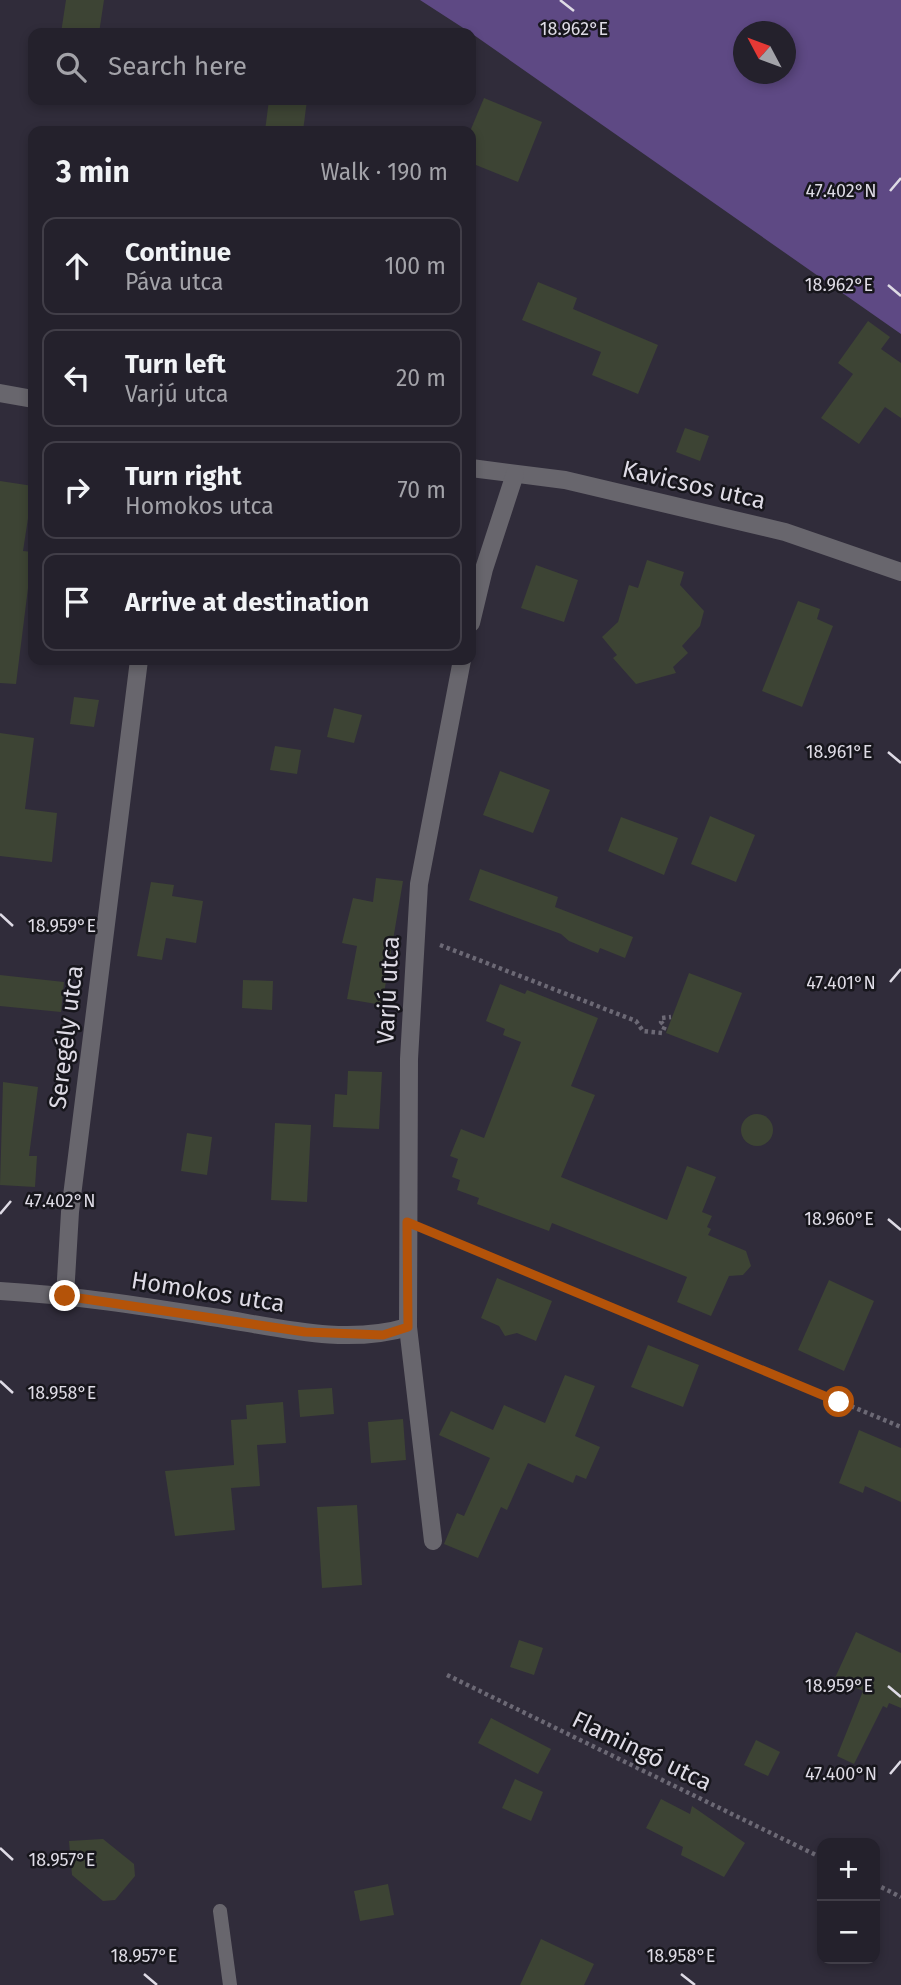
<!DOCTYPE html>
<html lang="en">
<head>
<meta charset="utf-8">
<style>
	:root { --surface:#24212c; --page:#2c2934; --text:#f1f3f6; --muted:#a3a3a9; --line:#413e48 }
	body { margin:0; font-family:"Fira Sans",sans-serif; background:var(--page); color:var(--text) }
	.controls { position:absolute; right:21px; bottom:21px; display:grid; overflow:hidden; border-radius:14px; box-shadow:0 4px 10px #0003 }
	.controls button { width:63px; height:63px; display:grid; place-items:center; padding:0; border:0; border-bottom:2px solid var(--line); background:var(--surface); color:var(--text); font:35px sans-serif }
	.compass { position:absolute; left:733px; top:21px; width:63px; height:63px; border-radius:50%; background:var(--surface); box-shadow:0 4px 10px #0003; rotate:311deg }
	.stop { position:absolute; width:21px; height:21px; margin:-16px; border:5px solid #b45309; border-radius:50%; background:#fff }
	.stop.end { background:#b45309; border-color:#fff; box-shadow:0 2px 7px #0008 }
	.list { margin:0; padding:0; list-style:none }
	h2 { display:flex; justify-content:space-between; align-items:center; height:91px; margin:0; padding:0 28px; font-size:30px }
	h2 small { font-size:23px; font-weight:400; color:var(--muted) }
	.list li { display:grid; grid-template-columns:46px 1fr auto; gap:21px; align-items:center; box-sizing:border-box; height:98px; margin:0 14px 14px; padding:0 14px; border:2px solid var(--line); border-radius:14px }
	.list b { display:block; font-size:26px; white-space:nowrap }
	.list p { margin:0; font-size:23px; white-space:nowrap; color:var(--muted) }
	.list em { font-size:23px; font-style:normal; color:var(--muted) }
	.icon { flex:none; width:38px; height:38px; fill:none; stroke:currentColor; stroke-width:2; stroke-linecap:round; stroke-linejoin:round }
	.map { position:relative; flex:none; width:901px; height:1985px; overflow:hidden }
	.search { position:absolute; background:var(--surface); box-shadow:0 4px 10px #0003; left:28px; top:28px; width:448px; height:77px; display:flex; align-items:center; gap:18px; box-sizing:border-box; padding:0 24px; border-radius:14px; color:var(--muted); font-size:26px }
	.panel { position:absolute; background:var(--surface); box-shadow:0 4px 10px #0003; left:28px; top:126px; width:448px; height:539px; border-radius:14px }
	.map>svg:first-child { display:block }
	.green { fill:#5e4984; fill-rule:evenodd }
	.building { fill:#3d4434 }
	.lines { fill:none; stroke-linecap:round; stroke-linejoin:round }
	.path { stroke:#6c6975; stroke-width:4.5; stroke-dasharray:3.5 3.5; stroke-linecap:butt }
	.lane { stroke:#68666d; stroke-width:14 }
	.street { stroke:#68666d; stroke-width:18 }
	.route { stroke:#b45309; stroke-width:9 }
	.ticks { fill:none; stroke:#dedbe5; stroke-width:2.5 }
	.labels { text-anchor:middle; stroke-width:5; stroke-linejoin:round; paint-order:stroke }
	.street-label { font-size:24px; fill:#dedbe5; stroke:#17161c }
	.ticks-label { font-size:18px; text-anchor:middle; fill:#dedbe5; stroke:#17161c; stroke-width:5; stroke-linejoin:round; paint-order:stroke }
</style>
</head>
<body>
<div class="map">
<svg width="901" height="1985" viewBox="0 0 901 1985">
	<rect width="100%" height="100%" fill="#302c3a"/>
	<path class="green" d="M420,0H901V334L471,33ZM744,32H786V74H744Z"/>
	<g class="building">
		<polygon points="66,0 104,0 99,33 61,33"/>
		<polygon points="484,98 542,122 518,182 471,163 471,129"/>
		<polygon points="269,100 307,100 303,131 265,131"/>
		<polygon points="538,282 577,298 573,309 658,345 638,394 592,375 601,352 522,320"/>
		<polygon points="868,321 890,337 881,349 901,363 901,418 885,407 859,444 821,418 853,374 838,363"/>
		<polygon points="685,428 709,436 700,461 676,452"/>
		<polygon points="0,481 33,486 23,551 33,552 33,580 29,580 16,684 0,683"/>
		<polygon points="647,560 684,572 680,585 704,611 700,626 682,646 688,653 673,667 676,673 636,684 613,658 617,655 602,637 618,622 629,585 638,588"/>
		<polygon points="536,565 578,580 564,622 521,608"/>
		<polygon points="798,601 820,609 817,619 833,626 802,707 762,691"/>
		<polygon points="74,697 99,700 94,727 70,724"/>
		<polygon points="334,708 362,715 354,743 327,737"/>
		<polygon points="0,733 34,738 25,809 57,813 52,862 0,856"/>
		<polygon points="275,746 301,750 297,774 270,770"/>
		<polygon points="500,771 550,790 533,833 483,815"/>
		<polygon points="710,816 755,835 736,882 691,864"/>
		<polygon points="621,817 678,838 664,875 608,851"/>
		<polygon points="480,869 558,897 555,907 633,937 625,958 600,948 598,953 569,941 561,934 469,900"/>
		<polygon points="376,878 403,881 382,1005 347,999 357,946 342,943 353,898 373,902"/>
		<polygon points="151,882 174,885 172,896 203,901 196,943 166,938 162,960 137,956"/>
		<polygon points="689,973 742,993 718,1053 666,1033"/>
		<polygon points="0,975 64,982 61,1012 0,1006"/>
		<polygon points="243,980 273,981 272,1010 242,1008"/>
		<polygon points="500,984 525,994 527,990 598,1018 571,1086 595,1095 561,1177 667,1220 687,1166 716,1177 702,1212 712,1216 707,1227 711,1229 708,1235 746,1251 751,1266 743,1275 729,1276 711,1316 677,1302 687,1277 552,1223 549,1231 477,1204 479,1198 457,1190 460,1180 452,1177 458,1159 450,1156 461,1129 484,1138 521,1042 503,1035 505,1029 486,1021"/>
		<polygon points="348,1071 382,1072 379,1129 333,1127 335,1094 347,1095"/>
		<polygon points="3,1082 38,1087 29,1156 37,1156 35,1187 0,1185"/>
		<circle cx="757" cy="1130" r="16"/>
		<polygon points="275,1123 311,1125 307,1202 271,1200"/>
		<polygon points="187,1133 212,1137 207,1175 181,1171"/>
		<polygon points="497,1278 552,1301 536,1341 517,1333 505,1336 499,1326 481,1318"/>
		<polygon points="829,1280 874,1301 844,1371 798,1350"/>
		<polygon points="648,1345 699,1365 683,1407 631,1387"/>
		<polygon points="565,1375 595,1386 575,1436 600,1447 586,1479 576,1475 573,1483 528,1463 507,1510 501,1507 478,1558 444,1544 457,1513 464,1516 490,1458 439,1435 451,1411 493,1430 504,1405 545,1423"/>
		<polygon points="332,1388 334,1414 300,1417 298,1390"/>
		<polygon points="283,1402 286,1443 257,1445 260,1486 231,1488 235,1530 175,1536 165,1471 234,1465 231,1420 247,1419 246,1405"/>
		<polygon points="403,1419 406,1460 371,1463 368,1422"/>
		<polygon points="859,1430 901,1448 901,1502 865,1486 863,1493 839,1483"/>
		<polygon points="357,1505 362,1585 322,1588 317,1507"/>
		<polygon points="856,1632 901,1653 901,1708 889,1703 887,1708 883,1706 854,1764 837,1756 863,1691 835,1678"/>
		<polygon points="519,1640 543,1648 534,1675 510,1667"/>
		<polygon points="491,1718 551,1749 538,1774 478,1743"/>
		<polygon points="756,1740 780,1752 768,1776 744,1765"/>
		<polygon points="515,1779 543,1792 531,1821 502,1808"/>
		<polygon points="661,1799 690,1814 692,1806 745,1843 724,1877 681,1855 683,1847 646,1828"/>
		<polygon points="103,1839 134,1864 135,1876 115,1900 103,1901 72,1875 69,1841"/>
		<polygon points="388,1884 394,1915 360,1921 354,1891"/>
		<polygon points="541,1939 594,1964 584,1985 520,1985"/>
	</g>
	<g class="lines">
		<g class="path">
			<polyline points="440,945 636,1021 643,1031 662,1033 665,1026 661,1022 662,1018 671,1017"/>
			<polyline points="431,1231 901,1427"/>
			<polyline points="447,1675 822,1858"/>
			<polyline points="875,1884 901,1897"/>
		</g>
		<polyline class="lane" points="220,1911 230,1985"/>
		<g class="street">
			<polyline points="0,393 33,399"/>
			<polyline points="471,468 565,480 785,532 901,572"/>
			<polyline points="471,623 484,569 515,474"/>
			<path d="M0,1291C71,1295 142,1306 212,1317C277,1327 344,1346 408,1327"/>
			<polyline points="65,1296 70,1212 139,660"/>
			<polyline points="433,1541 408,1327 409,1059 419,884 462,660"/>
		</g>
	</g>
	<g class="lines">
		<polyline class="route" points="65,1296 305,1332 383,1335 408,1327 407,1222 839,1402"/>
	</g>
	<path class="ticks" d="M560,0L574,11M890,191L901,178M888,285L901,296M888,752L901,763M0,914L13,926M890,982L901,969M0,1214L11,1201M888,1219L901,1230M0,1381L13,1393M888,1686L901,1697M890,1774L901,1761M0,1848L13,1860M144,1974L157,1985M681,1974L695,1985"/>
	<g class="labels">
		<g class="street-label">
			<text transform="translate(694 485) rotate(13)" y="8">Kavicsos utca</text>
			<text transform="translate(388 990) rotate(-87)" y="8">Varjú utca</text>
			<text transform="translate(66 1037) rotate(-83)" y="8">Seregély utca</text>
			<text transform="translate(208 1292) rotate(9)" y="8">Homokos utca</text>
			<text transform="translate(642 1751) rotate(26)" y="8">Flamingó utca</text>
		</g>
	</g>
	<g class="ticks-label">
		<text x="574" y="35">18.962°E</text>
		<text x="841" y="197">47.402°N</text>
		<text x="839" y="291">18.962°E</text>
		<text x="839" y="758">18.961°E</text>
		<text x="62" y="932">18.959°E</text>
		<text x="841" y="989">47.401°N</text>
		<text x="60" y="1207">47.402°N</text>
		<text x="839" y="1225">18.960°E</text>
		<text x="62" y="1399">18.958°E</text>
		<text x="839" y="1692">18.959°E</text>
		<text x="841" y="1780">47.400°N</text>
		<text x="62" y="1866">18.957°E</text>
		<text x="144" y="1962">18.957°E</text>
		<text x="681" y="1962">18.958°E</text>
	</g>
</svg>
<div class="controls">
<button>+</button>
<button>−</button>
</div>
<svg class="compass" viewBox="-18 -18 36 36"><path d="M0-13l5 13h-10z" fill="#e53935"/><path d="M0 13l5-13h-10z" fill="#a3a3a9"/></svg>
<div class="stop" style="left:839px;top:1402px"></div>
<div class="stop end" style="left:65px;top:1296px"></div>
<div class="search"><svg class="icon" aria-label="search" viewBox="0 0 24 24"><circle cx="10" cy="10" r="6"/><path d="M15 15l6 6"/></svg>Search here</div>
<section class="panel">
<h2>3 min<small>Walk · 190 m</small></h2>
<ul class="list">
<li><svg class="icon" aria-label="ahead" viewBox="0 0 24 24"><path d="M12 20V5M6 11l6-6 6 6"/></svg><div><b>Continue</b><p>Páva utca</p></div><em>100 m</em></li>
<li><svg class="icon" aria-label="left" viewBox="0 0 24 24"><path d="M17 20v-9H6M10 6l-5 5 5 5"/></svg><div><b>Turn left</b><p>Varjú utca</p></div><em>20 m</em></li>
<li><svg class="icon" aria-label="right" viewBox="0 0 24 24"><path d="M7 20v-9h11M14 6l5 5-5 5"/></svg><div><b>Turn right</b><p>Homokos utca</p></div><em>70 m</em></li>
<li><svg class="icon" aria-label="arrive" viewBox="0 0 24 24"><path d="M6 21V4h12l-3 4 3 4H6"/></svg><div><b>Arrive at destination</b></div></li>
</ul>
</section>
</div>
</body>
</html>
